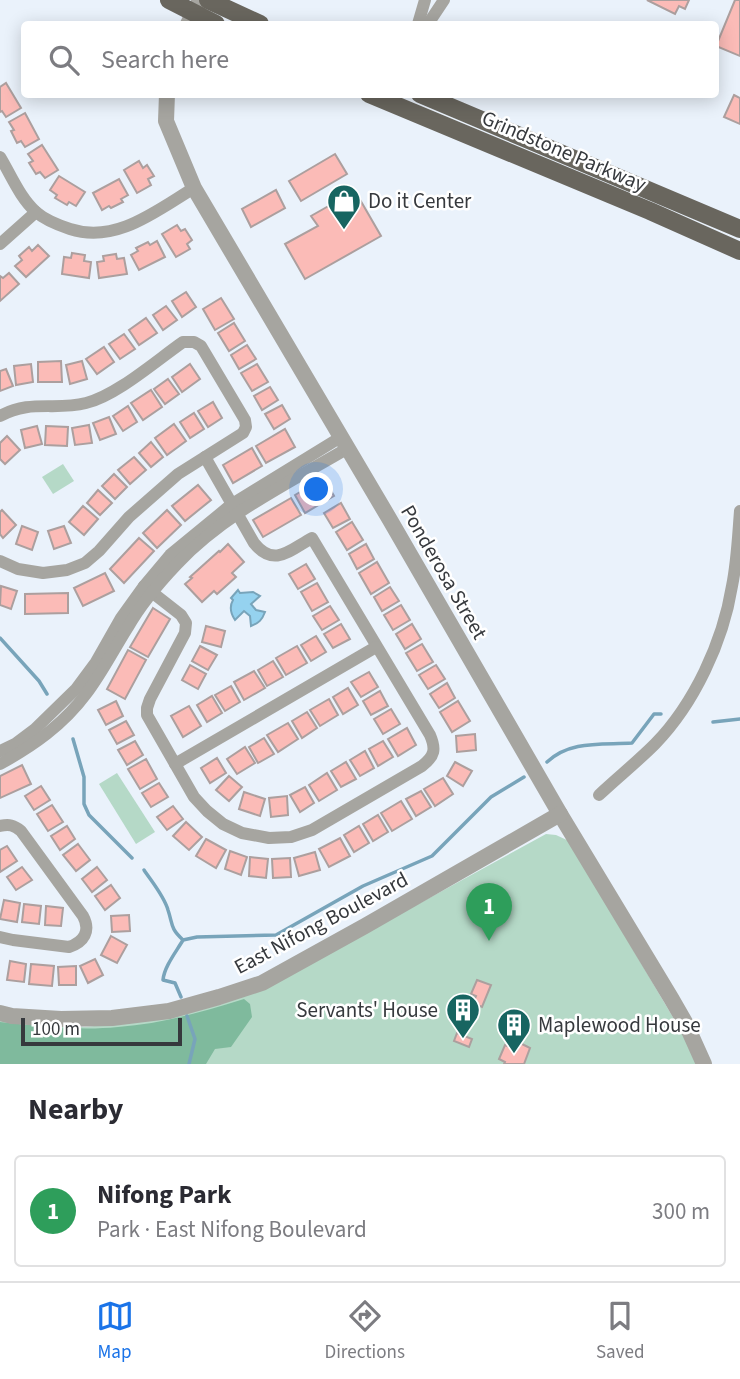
<!DOCTYPE html>
<html lang="en">
<head>
<meta charset="utf-8">
<style>
	:root { --surface:#fff; --page:#f7f7f7; --text:#2b2b33; --muted:#7c7c81; --line:#e1e1e2; --accent:#1a73e8 }
	body { margin:0; font-family:"Source Sans 3",sans-serif; background:var(--page); color:var(--text) }
	.scale { position:absolute; left:21px; bottom:18px; width:161px; box-sizing:border-box; padding-left:7px; border:4px solid #36393d; border-top:0; font-size:19px; line-height:24px; white-space:nowrap; color:#36393d; -webkit-text-stroke:5px #fff; paint-order:stroke }
	.you { position:absolute; left:317px; top:490px; width:24px; height:24px; margin:-18px; border:5px solid #fff; border-radius:50%; background:#1a73e8; box-shadow:0 0 0 10px #1a73e833 }
	.badge { display:grid; place-items:center; width:46px; height:46px; border-radius:50%; background:var(--accent); color:#fff; font-size:23px; font-weight:700 }
	.pin { position:absolute; translate:-50% -58px; filter:drop-shadow(0 2px 4px #0008) }
	.pin::after { content:''; position:absolute; top:37px; width:24px; height:21px; background:inherit; clip-path:polygon(0 0,100% 0,50% 100%) }
	.list { margin:0; padding:0; list-style:none }
	h2 { display:flex; justify-content:space-between; align-items:center; height:91px; margin:0; padding:0 28px; font-size:30px }
	h2 small { font-size:23px; font-weight:400; color:var(--muted) }
	.list li { display:grid; grid-template-columns:46px 1fr auto; gap:21px; align-items:center; box-sizing:border-box; height:112px; margin:0 14px 14px; padding:0 14px; border:2px solid var(--line); border-radius:7px }
	.list b { display:block; font-size:26px; white-space:nowrap }
	.list p { margin:0; font-size:23px; white-space:nowrap; color:var(--muted) }
	.list em { font-size:23px; font-style:normal; color:var(--muted) }
	.icon { flex:none; width:38px; height:38px; fill:none; stroke:currentColor; stroke-width:2; stroke-linecap:round; stroke-linejoin:round }
	.map { position:relative; flex:none; width:740px; height:1064px; overflow:hidden }
	.search { position:absolute; background:var(--surface); box-shadow:0 4px 18px #0003; left:21px; right:21px; top:21px; height:77px; display:flex; align-items:center; gap:18px; box-sizing:border-box; padding:0 24px; border-radius:7px; color:var(--muted); font-size:26px }
	.sheet { height:217px; background:var(--surface) }
	nav { display:flex; justify-content:space-around; align-items:center; box-sizing:border-box; height:98px; border-top:2px solid var(--line); background:var(--surface); font-size:19px; color:var(--muted) }
	nav a { display:grid; justify-items:center; gap:4px }
	nav .on { color:var(--accent) }
	.map>svg:first-child { display:block }
	.green { fill:#b5d9c7 }
	.forest { fill:#7fba9d }
	.water { fill:#95d2ef; stroke:#78a4ba; stroke-width:2 }
	.lines { fill:none; stroke-linecap:round; stroke-linejoin:round }
	.stream { stroke:#78a4ba; stroke-width:3.5 }
	.building { fill:#fbbbb7; stroke:#ac9f9e; stroke-width:2 }
	.minor { stroke:#a6a5a0; stroke-width:12 }
	.tertiary { stroke:#a6a5a0; stroke-width:16 }
	.primary { stroke:#69665e; stroke-width:18 }
	.labels { text-anchor:middle; stroke-width:5; stroke-linejoin:round; paint-order:stroke }
	.street-label { font-size:21px; fill:#36393d; stroke:#fff }
	.poi-label { font-size:21px; fill:#36393d; stroke:#fff; text-anchor:start }
</style>
</head>
<body>
<div class="map">
<svg width="740" height="1064" viewBox="0 0 740 1064">
	<rect width="100%" height="100%" fill="#eaf2fb"/>
	<g class="green">
		<polygon points="63,464 74,481 53,494 42,477"/>
		<polygon points="117,773 155,832 136,844 99,784"/>
		<polygon points="546,834 556,835 569,841 694,1053 697,1064 0,1064 0,1020 16,1025 84,1027 137,1022 222,1004 422,902"/>
	</g>
	<path class="forest" d="M244,999L250,1004L252,1017L231,1047L215,1049L206,1064H0V1022C39,1026 79,1031 118,1027C161,1024 202,1012 244,999Z"/>
	<path class="water" d="M238,590L240,593L253,592L260,596L251,604L256,610L265,612C262,620 259,623 251,626L250,616L244,611L235,620C231,614 229,607 233,600L231,598Z"/>
	<g class="lines">
		<g class="stream">
			<polyline points="0,638 39,681 47,694"/>
			<polyline points="713,722 740,719"/>
			<polyline points="73,739 84,777 84,804 89,815 132,858"/>
			<path d="M547,762C570,740 602,745 632,743L654,714H661"/>
			<path d="M144,870C152,882 164,896 168,910C173,925 170,928 183,940"/>
			<path d="M181,997L175,983L163,980C164,967 176,952 183,940L197,937L276,935L363,886L432,856L491,797L524,777"/>
			<polyline points="187,1016 195,1039 189,1064"/>
		</g>
	</g>
	<g class="building">
		<polygon points="647,0 689,0 685,9 679,6 675,14"/>
		<polygon points="735,0 740,0 740,56 716,46"/>
		<polygon points="6,83 21,108 6,117 2,111 0,112 0,87"/>
		<polygon points="734,95 740,98 740,124 724,117"/>
		<polygon points="25,113 39,139 25,147 21,141 17,143 11,131 14,130 9,122"/>
		<polygon points="42,145 58,170 45,178 40,172 36,174 29,163 33,161 28,154"/>
		<polygon points="335,154 347,174 301,201 289,181"/>
		<polygon points="139,161 143,168 147,165 154,176 148,179 151,185 137,193 124,170"/>
		<polygon points="59,176 85,192 76,206 69,202 67,205 55,198 57,195 50,190"/>
		<polygon points="119,179 128,195 121,199 123,202 111,208 109,206 102,210 93,193"/>
		<polygon points="276,190 285,208 251,227 242,209"/>
		<polygon points="355,191 381,236 305,279 285,244 318,226 311,216"/>
		<polygon points="177,225 181,231 185,229 192,240 187,244 190,249 176,257 162,234"/>
		<polygon points="157,241 165,257 139,270 131,255 138,251 136,248 148,242 150,245"/>
		<polygon points="38,245 49,256 26,277 15,266 22,260 19,256 29,247 32,251"/>
		<polygon points="72,253 85,255 84,261 91,262 89,278 62,274 64,257 71,258"/>
		<polygon points="116,254 117,259 124,258 127,274 99,278 97,262 104,261 103,256"/>
		<polygon points="9,273 19,284 0,301 0,276 3,278"/>
		<polygon points="186,292 196,307 182,317 172,301"/>
		<polygon points="221,298 234,319 215,330 203,309"/>
		<polygon points="166,306 177,320 163,330 153,315"/>
		<polygon points="146,318 157,333 139,345 129,330"/>
		<polygon points="234,323 245,341 229,351 218,333"/>
		<polygon points="124,334 135,349 120,359 109,344"/>
		<polygon points="247,345 256,359 239,369 231,355"/>
		<polygon points="104,347 114,362 97,374 86,359"/>
		<polygon points="61,361 62,382 38,382 38,362"/>
		<polygon points="82,361 87,379 70,384 66,365"/>
		<polygon points="31,364 33,382 16,385 14,366"/>
		<polygon points="190,364 200,379 182,392 172,377"/>
		<polygon points="257,364 268,382 252,391 241,373"/>
		<polygon points="6,369 13,386 0,391 0,371"/>
		<polygon points="168,379 179,394 165,404 154,389"/>
		<polygon points="270,387 278,400 262,410 254,396"/>
		<polygon points="151,390 162,407 143,420 131,403"/>
		<polygon points="213,402 222,418 208,427 198,411"/>
		<polygon points="282,405 290,419 274,429 265,414"/>
		<polygon points="128,406 137,422 123,431 113,416"/>
		<polygon points="194,413 204,429 190,438 180,422"/>
		<polygon points="109,417 116,434 100,440 93,423"/>
		<polygon points="174,424 186,441 167,455 155,438"/>
		<polygon points="89,425 92,443 75,445 72,428"/>
		<polygon points="37,426 42,444 25,448 21,430"/>
		<polygon points="46,426 68,427 67,446 45,445"/>
		<polygon points="285,429 295,447 266,463 256,446"/>
		<polygon points="7,436 20,450 5,464 0,459 0,443"/>
		<polygon points="151,442 163,457 151,467 139,453"/>
		<polygon points="252,448 262,466 233,483 223,465"/>
		<polygon points="134,457 146,470 130,484 118,470"/>
		<polygon points="114,474 127,487 115,499 102,486"/>
		<polygon points="324,478 334,496 305,513 295,495"/>
		<polygon points="198,485 211,500 185,521 172,506"/>
		<polygon points="98,490 112,503 100,515 87,503"/>
		<polygon points="291,498 301,515 263,537 253,520"/>
		<polygon points="341,503 350,519 333,528 324,513"/>
		<polygon points="83,506 98,519 84,535 69,522"/>
		<polygon points="2,510 16,525 3,538 0,534 0,512"/>
		<polygon points="167,510 181,525 157,548 143,533"/>
		<polygon points="352,522 363,540 347,550 336,532"/>
		<polygon points="22,526 38,532 32,550 16,544"/>
		<polygon points="64,526 71,543 54,549 48,531"/>
		<polygon points="139,538 154,551 124,583 110,569"/>
		<polygon points="228,544 244,562 232,573 236,577 217,594 214,591 202,602 185,584 192,578 190,577 219,551 220,552"/>
		<polygon points="366,544 374,559 357,569 349,554"/>
		<polygon points="377,562 389,583 371,594 359,573"/>
		<polygon points="306,564 315,579 298,589 289,574"/>
		<polygon points="105,573 114,591 83,606 74,588"/>
		<polygon points="317,583 328,602 312,611 301,592"/>
		<polygon points="1,586 17,591 11,609 0,605"/>
		<polygon points="390,587 399,601 382,611 374,597"/>
		<polygon points="68,593 68,613 25,614 25,594"/>
		<polygon points="401,605 410,620 393,630 384,615"/>
		<polygon points="330,606 339,620 322,630 313,616"/>
		<polygon points="153,608 170,619 148,657 130,647"/>
		<polygon points="341,624 350,639 333,648 324,634"/>
		<polygon points="412,624 421,639 405,649 396,634"/>
		<polygon points="206,626 225,631 221,647 202,642"/>
		<polygon points="316,636 326,652 311,661 301,645"/>
		<polygon points="422,644 433,662 417,671 406,653"/>
		<polygon points="200,646 217,655 208,670 192,661"/>
		<polygon points="297,646 307,663 286,675 276,658"/>
		<polygon points="128,650 146,660 125,699 107,689"/>
		<polygon points="273,661 283,677 267,686 258,670"/>
		<polygon points="190,665 206,674 198,689 182,680"/>
		<polygon points="436,665 445,679 428,689 419,675"/>
		<polygon points="254,671 265,688 244,700 234,682"/>
		<polygon points="369,672 378,687 361,697 351,682"/>
		<polygon points="447,683 455,698 439,708 430,694"/>
		<polygon points="231,686 240,702 225,711 215,695"/>
		<polygon points="348,688 358,705 343,714 333,697"/>
		<polygon points="380,691 388,706 371,715 363,701"/>
		<polygon points="212,696 222,713 207,722 197,705"/>
		<polygon points="329,699 338,715 320,726 310,710"/>
		<polygon points="116,701 123,716 106,725 98,710"/>
		<polygon points="458,701 470,721 452,732 440,712"/>
		<polygon points="189,706 201,726 183,737 171,716"/>
		<polygon points="391,709 400,724 383,734 374,719"/>
		<polygon points="307,712 317,728 302,738 292,721"/>
		<polygon points="126,721 134,735 117,744 109,730"/>
		<polygon points="288,723 298,739 278,752 267,735"/>
		<polygon points="407,728 416,745 398,756 388,739"/>
		<polygon points="475,734 476,750 457,752 456,736"/>
		<polygon points="264,738 274,754 258,763 249,747"/>
		<polygon points="135,741 143,755 127,765 118,750"/>
		<polygon points="383,741 393,757 378,766 369,749"/>
		<polygon points="245,747 255,763 237,774 227,759"/>
		<polygon points="365,751 374,768 360,776 350,760"/>
		<polygon points="217,758 226,773 210,783 201,768"/>
		<polygon points="146,759 157,779 140,789 128,769"/>
		<polygon points="346,762 356,779 341,787 331,771"/>
		<polygon points="455,762 472,771 463,786 447,776"/>
		<polygon points="22,765 31,784 0,798 0,776"/>
		<polygon points="327,773 337,790 319,801 309,785"/>
		<polygon points="229,776 242,787 229,801 216,790"/>
		<polygon points="443,778 453,794 435,806 424,789"/>
		<polygon points="159,783 168,797 151,807 142,793"/>
		<polygon points="41,786 50,800 34,810 25,796"/>
		<polygon points="305,787 314,803 300,812 290,795"/>
		<polygon points="421,791 431,807 416,816 406,799"/>
		<polygon points="244,792 265,799 260,816 239,809"/>
		<polygon points="287,796 288,815 271,817 269,798"/>
		<polygon points="401,801 412,819 392,831 381,813"/>
		<polygon points="52,805 63,822 48,831 37,814"/>
		<polygon points="173,806 183,819 167,830 157,817"/>
		<polygon points="378,815 388,832 373,841 363,824"/>
		<polygon points="186,822 202,837 189,850 173,836"/>
		<polygon points="67,826 75,839 60,850 51,836"/>
		<polygon points="359,826 369,843 354,852 344,835"/>
		<polygon points="340,838 350,856 329,867 319,849"/>
		<polygon points="206,839 226,850 216,868 196,856"/>
		<polygon points="78,844 90,860 76,871 63,855"/>
		<polygon points="7,846 17,861 0,872 0,850"/>
		<polygon points="230,851 247,857 241,875 225,869"/>
		<polygon points="315,852 320,870 299,876 294,858"/>
		<polygon points="250,857 268,859 266,878 249,876"/>
		<polygon points="290,858 291,877 273,878 272,859"/>
		<polygon points="22,867 32,880 16,890 7,877"/>
		<polygon points="97,867 107,880 92,892 82,879"/>
		<polygon points="111,885 120,898 105,910 95,896"/>
		<polygon points="4,900 20,903 17,922 0,919"/>
		<polygon points="24,904 41,906 39,924 22,922"/>
		<polygon points="46,906 63,908 61,926 45,925"/>
		<polygon points="129,915 130,931 112,932 111,916"/>
		<polygon points="111,936 127,945 117,963 101,955"/>
		<polygon points="95,959 103,975 88,983 80,966"/>
		<polygon points="10,961 26,964 24,982 7,980"/>
		<polygon points="31,964 54,966 52,986 29,984"/>
		<polygon points="76,966 76,985 59,985 58,967"/>
		<polygon points="477,980 491,985 482,1007 473,1003 476,996 471,994"/>
		<polygon points="457,1033 472,1039 469,1047 454,1041"/>
		<polygon points="520,1043 530,1048 524,1064 504,1064 505,1062 499,1059 505,1045 517,1050"/>
	</g>
	<g class="lines">
		<g class="minor">
			<polyline points="418,24 425,0"/>
			<polyline points="428,24 444,0"/>
			<path d="M0,157C11,175 20,198 36,212C45,220 58,225 70,229C116,244 156,211 194,188"/>
			<polyline points="0,244 36,212"/>
			<path d="M0,416C31,399 55,411 86,403C116,396 157,360 183,342H194L201,346L245,420L246,427L243,433L178,474L129,517L99,551L85,563L67,570L43,573L18,569L0,561"/>
			<path d="M144,586L181,615L186,623L185,633L150,699L147,708V715L194,797L207,811L223,824L242,833L269,838L291,837L312,830L422,766C435,756 436,749 430,735L312,538C290,550 274,568 254,543L205,457"/>
			<polyline points="0,751 15,744 35,729 76,689 96,662 121,618 144,586 170,555 232,504 341,437"/>
			<path d="M0,764C33,746 63,725 86,694C102,673 114,649 128,627C141,604 159,583 177,564C224,514 289,483 348,448"/>
			<polyline points="175,764 376,647"/>
			<path d="M599,795C617,778 637,762 655,744C694,704 723,642 732,586C737,562 738,536 740,511"/>
			<path d="M0,826C9,824 14,825 21,831L83,916C91,931 84,942 69,947L13,940L0,937"/>
		</g>
		<g class="tertiary">
			<polyline points="188,24 200,0"/>
			<polyline points="167,94 166,121 194,188 390,520 560,814 671,998 686,1024 704,1064"/>
			<polyline points="0,1013 12,1016 61,1019 112,1018 169,1011 219,997 262,983 365,926 560,814"/>
		</g>
		<g class="primary">
			<polyline points="169,0 216,24"/>
			<polyline points="208,0 260,24"/>
			<polyline points="369,94 650,211 740,251"/>
			<polyline points="420,94 740,229"/>
		</g>
	</g>
	<defs>
		<g id="shop-pin" transform="scale(1.75)"><path d="M0 17L-7.5 6A9.5 9.5 0 1 1 7.5 6Z" fill="#176561" stroke="#fff"/><path d="M-5-2.5h2.3a2.7 3.5 0 0 1 5.4 0H5L5.5 6h-11ZM-1.5-2.5h3a1.5 2.3 0 0 0-3 0Z" fill="#fff"/></g>
		<g id="building-pin" transform="scale(1.75)"><path d="M0 17L-7.5 6A9.5 9.5 0 1 1 7.5 6Z" fill="#176561" stroke="#fff"/><path d="M-4-6H4V6H1V3H-1V6H-4ZM-2.5-4.3h1.7v1.8h-1.7ZM.8-4.3h1.7v1.8H.8ZM-2.5-1h1.7V.8h-1.7ZM.8-1h1.7V.8H.8Z" fill="#fff"/></g>
	</defs>
	<g fill-rule="evenodd">
		<use href="#shop-pin" x="344" y="201"/>
		<use href="#building-pin" x="463" y="1010"/>
		<use href="#building-pin" x="514" y="1025"/>
	</g>
	<g class="labels">
		<g class="street-label">
			<text transform="translate(564 151) rotate(23)" y="7">Grindstone Parkway</text>
			<text transform="translate(444 572) rotate(60)" y="7">Ponderosa Street</text>
			<text transform="translate(321 923) rotate(-28)" y="7">East Nifong Boulevard</text>
		</g>
		<g class="poi-label">
			<text x="368" y="208">Do it Center</text>
			<text x="438" y="1017" text-anchor="end">Servants' House</text>
			<text x="538" y="1032">Maplewood House</text>
		</g>
	</g>
</svg>
<div class="scale">100 m</div>
<div class="you"></div>
<div class="pin badge" style="left:489px;top:941px;background:#2e9e5b">1</div>
<div class="search"><svg class="icon" aria-label="search" viewBox="0 0 24 24"><circle cx="10" cy="10" r="6"/><path d="M15 15l6 6"/></svg>Search here</div>
</div>
<section class="sheet">
<h2>Nearby<small></small></h2>
<ul class="list">
<li><span class="badge" style="background:#2e9e5b">1</span><div><b>Nifong Park</b><p>Park · East Nifong Boulevard</p></div><em>300 m</em></li>
</ul>
</section>
<nav>
<a class="on"><svg class="icon" aria-label="map" viewBox="0 0 24 24"><path d="M3 6l6-2 6 2 6-2v14l-6 2-6-2-6 2zM9 4v14M15 6v14"/></svg>Map</a>
<a><svg class="icon" aria-label="directions" viewBox="0 0 24 24"><path d="M12 3l9 9-9 9-9-9zM9 14v-3h6M13 9l2 2-2 2"/></svg>Directions</a>
<a><svg class="icon" aria-label="saved" viewBox="0 0 24 24"><path d="M7 4h10v16l-5-4-5 4z"/></svg>Saved</a>
</nav>
</body>
</html>
